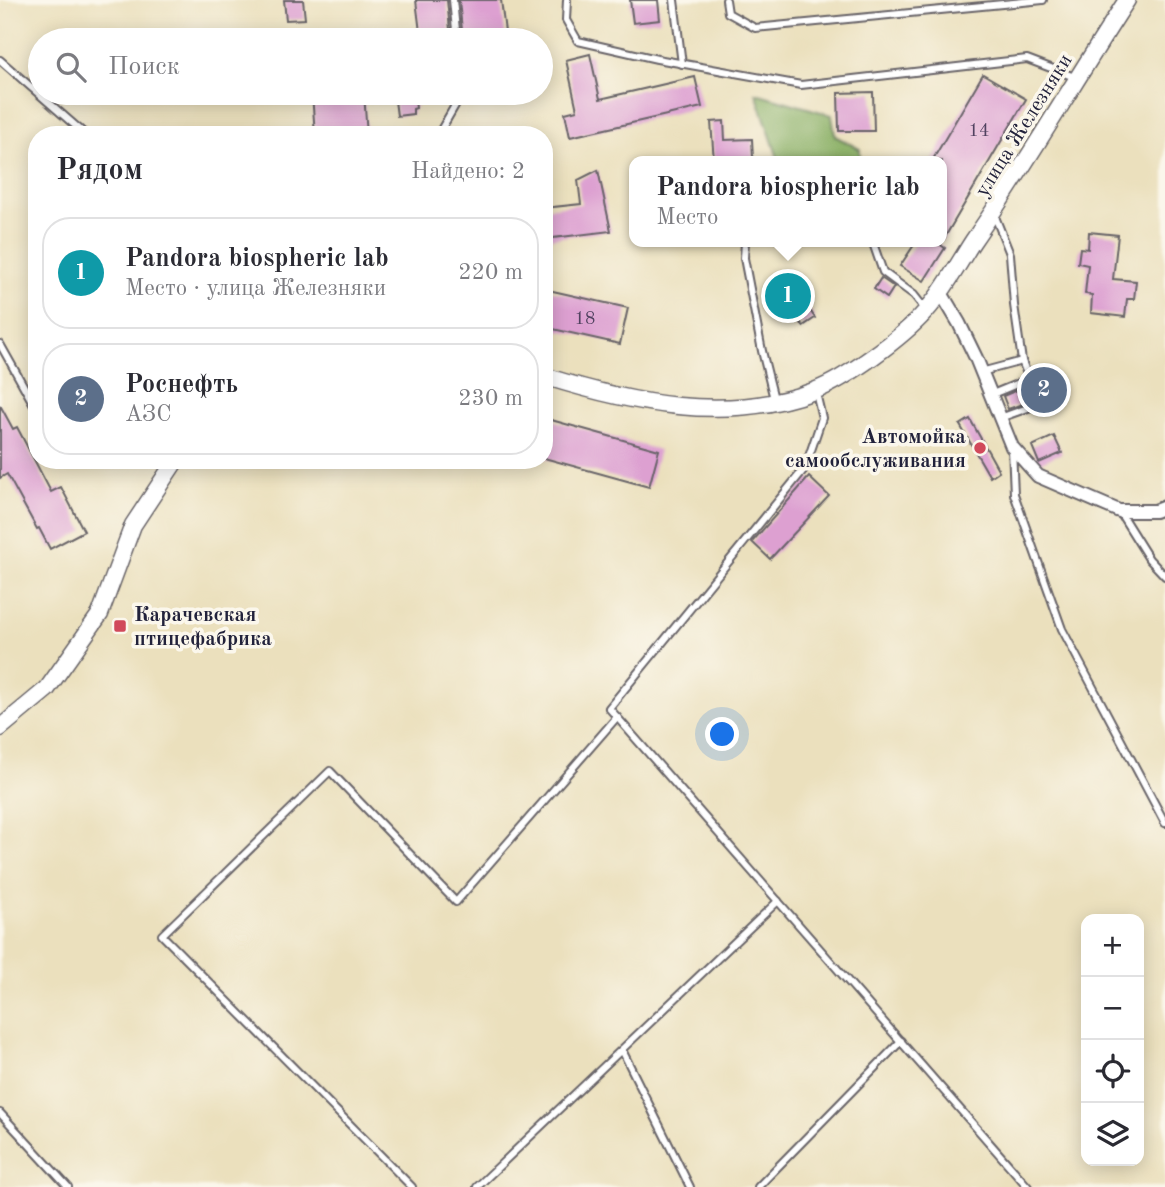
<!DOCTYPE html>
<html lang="ru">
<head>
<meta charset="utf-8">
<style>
	:root { --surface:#fff; --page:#f7f7f7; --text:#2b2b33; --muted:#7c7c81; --line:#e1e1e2; --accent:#db2777 }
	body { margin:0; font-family:"Old Standard TT",serif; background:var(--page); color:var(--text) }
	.controls { position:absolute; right:21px; bottom:21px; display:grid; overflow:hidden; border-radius:14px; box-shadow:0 4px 18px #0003 }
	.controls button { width:63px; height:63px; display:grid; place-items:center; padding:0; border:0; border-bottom:2px solid var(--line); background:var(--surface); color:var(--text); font:35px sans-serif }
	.you { position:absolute; left:723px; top:735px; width:24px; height:24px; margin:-18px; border:5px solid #fff; border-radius:50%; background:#1a73e8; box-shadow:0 0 0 10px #1a73e833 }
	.badge { display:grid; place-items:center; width:46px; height:46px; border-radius:50%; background:var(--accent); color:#fff; font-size:23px; font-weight:700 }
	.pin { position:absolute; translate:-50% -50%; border:4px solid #fff; box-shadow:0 2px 7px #0006 }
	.popup { position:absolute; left:629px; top:156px; width:318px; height:91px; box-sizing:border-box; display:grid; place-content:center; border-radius:14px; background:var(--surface); filter:drop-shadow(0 2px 5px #0005); font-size:23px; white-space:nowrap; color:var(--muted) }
	.popup b { font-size:26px; color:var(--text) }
	.popup::after { content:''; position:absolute; left:50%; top:100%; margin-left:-14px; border:14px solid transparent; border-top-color:var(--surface) }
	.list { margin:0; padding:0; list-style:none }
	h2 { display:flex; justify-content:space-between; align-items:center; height:91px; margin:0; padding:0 28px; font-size:30px }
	h2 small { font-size:23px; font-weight:400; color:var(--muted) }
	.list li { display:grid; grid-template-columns:46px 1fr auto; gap:21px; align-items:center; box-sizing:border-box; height:112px; margin:0 14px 14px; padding:0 14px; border:2px solid var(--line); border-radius:28px }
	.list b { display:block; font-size:26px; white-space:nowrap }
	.list p { margin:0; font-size:23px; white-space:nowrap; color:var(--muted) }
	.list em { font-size:23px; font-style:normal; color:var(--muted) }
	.icon { flex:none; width:38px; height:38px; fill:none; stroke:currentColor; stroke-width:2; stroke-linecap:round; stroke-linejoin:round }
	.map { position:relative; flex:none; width:1165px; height:1187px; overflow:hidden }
	.search { position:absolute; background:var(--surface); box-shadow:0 4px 18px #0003; left:28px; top:28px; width:525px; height:77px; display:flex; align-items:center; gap:18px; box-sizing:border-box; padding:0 24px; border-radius:38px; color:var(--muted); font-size:26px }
	.panel { position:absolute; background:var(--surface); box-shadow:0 4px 18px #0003; left:28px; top:126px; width:525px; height:343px; border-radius:28px }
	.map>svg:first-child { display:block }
	.forest { fill:#8bb066; stroke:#566950; stroke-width:2 }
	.building { fill:#dda0d1 }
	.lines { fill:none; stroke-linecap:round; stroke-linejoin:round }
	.lane-casing { stroke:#686468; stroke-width:10 }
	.street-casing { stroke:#686468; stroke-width:16 }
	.secondary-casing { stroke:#686468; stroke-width:19 }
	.lane { stroke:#fff; stroke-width:6 }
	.street { stroke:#fff; stroke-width:12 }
	.secondary { stroke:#fff; stroke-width:16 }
	.poi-dot { fill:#d1495b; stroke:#fbf7ec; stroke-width:2.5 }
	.labels { text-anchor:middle; stroke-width:7; stroke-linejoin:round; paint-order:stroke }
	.number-label { font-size:18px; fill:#514260 }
	.street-label { font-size:21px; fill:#22223b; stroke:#fbf7ec }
	.poi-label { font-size:21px; font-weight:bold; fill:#22223b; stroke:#fbf7ec; text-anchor:end }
</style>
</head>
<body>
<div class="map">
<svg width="1165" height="1187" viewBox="0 0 1165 1187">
	<rect width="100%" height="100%" fill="#fbf7ec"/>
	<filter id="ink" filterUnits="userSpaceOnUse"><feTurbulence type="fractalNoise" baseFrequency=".0143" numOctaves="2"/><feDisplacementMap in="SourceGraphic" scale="14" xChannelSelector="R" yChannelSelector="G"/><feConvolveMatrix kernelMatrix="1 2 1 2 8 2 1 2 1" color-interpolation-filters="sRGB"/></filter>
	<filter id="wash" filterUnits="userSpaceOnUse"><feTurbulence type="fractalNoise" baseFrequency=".00686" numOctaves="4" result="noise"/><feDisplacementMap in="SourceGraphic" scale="28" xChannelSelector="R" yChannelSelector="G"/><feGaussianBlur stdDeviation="1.57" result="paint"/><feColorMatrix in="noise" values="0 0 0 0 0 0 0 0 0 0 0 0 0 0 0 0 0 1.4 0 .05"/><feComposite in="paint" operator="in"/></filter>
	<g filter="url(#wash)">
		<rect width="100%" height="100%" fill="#ebe0bd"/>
		<polygon class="forest" points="756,93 832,115 835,136 860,149 860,161 779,161"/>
		<g id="blocks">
			<g class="building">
				<polygon points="284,0 303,0 305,19 286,20"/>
				<polygon points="416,0 447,0 451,40 421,40"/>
				<polygon points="459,0 501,0 506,40 463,40"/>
				<polygon points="630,0 658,0 660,20 633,23"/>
				<polygon points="590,54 600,99 695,77 702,107 570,137 565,113 577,110 566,60"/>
				<polygon points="983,74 1026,99 942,242 942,161 932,161"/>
				<polygon points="873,92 874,131 839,131 838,93"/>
				<polygon points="312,93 364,93 367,135 315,135"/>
				<polygon points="394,93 414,93 416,108 413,109 413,114 397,116"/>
				<polygon points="724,121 725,140 752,139 753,158 714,161 711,122"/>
				<polygon points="598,170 611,231 544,239 544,208 581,204 578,180"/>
				<polygon points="1089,232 1118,235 1113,279 1136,281 1134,299 1127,299 1125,317 1091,313 1092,295 1085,294 1088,265 1078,263 1080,248 1088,249"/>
				<polygon points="916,242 936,242 945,248 924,281 900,266"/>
				<polygon points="785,272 815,318 803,326 791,308 786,311 767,284"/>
				<polygon points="881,278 894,287 887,298 874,289"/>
				<polygon points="544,289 628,308 620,344 544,327"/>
				<polygon points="1022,388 1028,402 1008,409 1003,396"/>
				<polygon points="0,405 13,429 17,427 51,492 61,487 84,531 50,549 39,528 37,529 7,474 0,478"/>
				<polygon points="544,418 659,450 649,487 544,458"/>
				<polygon points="970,419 999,471 990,477 960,425"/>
				<polygon points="1054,436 1062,453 1039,463 1032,446"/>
				<polygon points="809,477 829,496 770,559 752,542"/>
			</g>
		</g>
	</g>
	<g filter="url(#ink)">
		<use href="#blocks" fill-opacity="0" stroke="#686468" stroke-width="2"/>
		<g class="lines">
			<g class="lane-casing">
				<g id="lane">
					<polyline points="453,0 457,40"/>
					<polyline points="567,0 566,20 578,41 657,59 801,85 1027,59 1077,78"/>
					<polyline points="674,0 682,64"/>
					<polyline points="726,0 728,13 755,28 1043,0"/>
					<polyline points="0,60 86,135"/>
					<polyline points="438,135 457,102 459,93"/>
					<polyline points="745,242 744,258 762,351 774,399"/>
					<polyline points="874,242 874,246 883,272 914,295 925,309"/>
					<polyline points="0,344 37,410"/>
					<polyline points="981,372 1022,361"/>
					<polyline points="816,393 822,418 805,468 609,708 1028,1187"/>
					<polyline points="990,395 1029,379 1022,361 1014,305 1010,254 994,214"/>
					<polyline points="1000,418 1039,404 1029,379"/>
					<polyline points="1012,448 1014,494 1062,629 1165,823"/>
					<polyline points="1119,511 1149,559 1165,576"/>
					<polyline points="622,1050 690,1187"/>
					<polyline points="0,1113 68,1187"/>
					<polyline points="412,1187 162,935 330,771 456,902 617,717"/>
					<polyline points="477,1187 778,901"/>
					<polyline points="758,1187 901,1041"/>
				</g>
			</g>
			<g class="street-casing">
				<polyline id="street" points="940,291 959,323 976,358 1012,447 1038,476 1119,511 1155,511 1165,507"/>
			</g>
			<g class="secondary-casing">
				<g id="secondary">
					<path d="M544,376C630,403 726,424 814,391C846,379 903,337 926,311C944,291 958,264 973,241C1027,163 1075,80 1127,0"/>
					<polyline points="0,728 47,689 100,614 133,525 176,460"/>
				</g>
			</g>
			<use href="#lane" class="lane"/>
			<use href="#street" class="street"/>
			<use href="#secondary" class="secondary"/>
		</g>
	</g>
	<g class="poi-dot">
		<circle cx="980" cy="448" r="7"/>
		<rect x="113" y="619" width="14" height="14" rx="3.5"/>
	</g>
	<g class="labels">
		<g class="number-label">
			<text x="979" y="136">14</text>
			<text x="585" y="324">18</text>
		</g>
		<g class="street-label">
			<text transform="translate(1023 125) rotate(-58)" y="7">улица Железняки</text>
		</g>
		<g class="poi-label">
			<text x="966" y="443">Автомойка<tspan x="966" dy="24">самообслуживания</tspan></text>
			<text x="134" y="621" text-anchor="start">Карачевская<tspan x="134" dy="24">птицефабрика</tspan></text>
		</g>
	</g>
</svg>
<div class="controls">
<button>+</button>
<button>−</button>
<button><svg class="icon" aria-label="locate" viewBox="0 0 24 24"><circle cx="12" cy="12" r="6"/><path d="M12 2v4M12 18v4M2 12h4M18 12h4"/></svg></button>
<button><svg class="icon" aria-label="layers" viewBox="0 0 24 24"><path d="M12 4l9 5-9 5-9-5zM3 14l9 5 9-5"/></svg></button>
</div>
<div class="you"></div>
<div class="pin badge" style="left:788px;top:296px;background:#0f9aa8">1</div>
<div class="popup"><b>Pandora biospheric lab</b>Место</div>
<div class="pin badge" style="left:1044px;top:390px;background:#5c6f8a">2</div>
<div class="search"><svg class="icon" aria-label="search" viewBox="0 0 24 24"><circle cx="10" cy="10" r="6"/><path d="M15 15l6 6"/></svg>Поиск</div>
<section class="panel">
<h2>Рядом<small>Найдено: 2</small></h2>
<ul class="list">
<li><span class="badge" style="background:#0f9aa8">1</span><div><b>Pandora biospheric lab</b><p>Место · улица Железняки</p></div><em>220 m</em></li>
<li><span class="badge" style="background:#5c6f8a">2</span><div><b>Роснефть</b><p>АЗС</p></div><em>230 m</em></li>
</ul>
</section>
</div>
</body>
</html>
